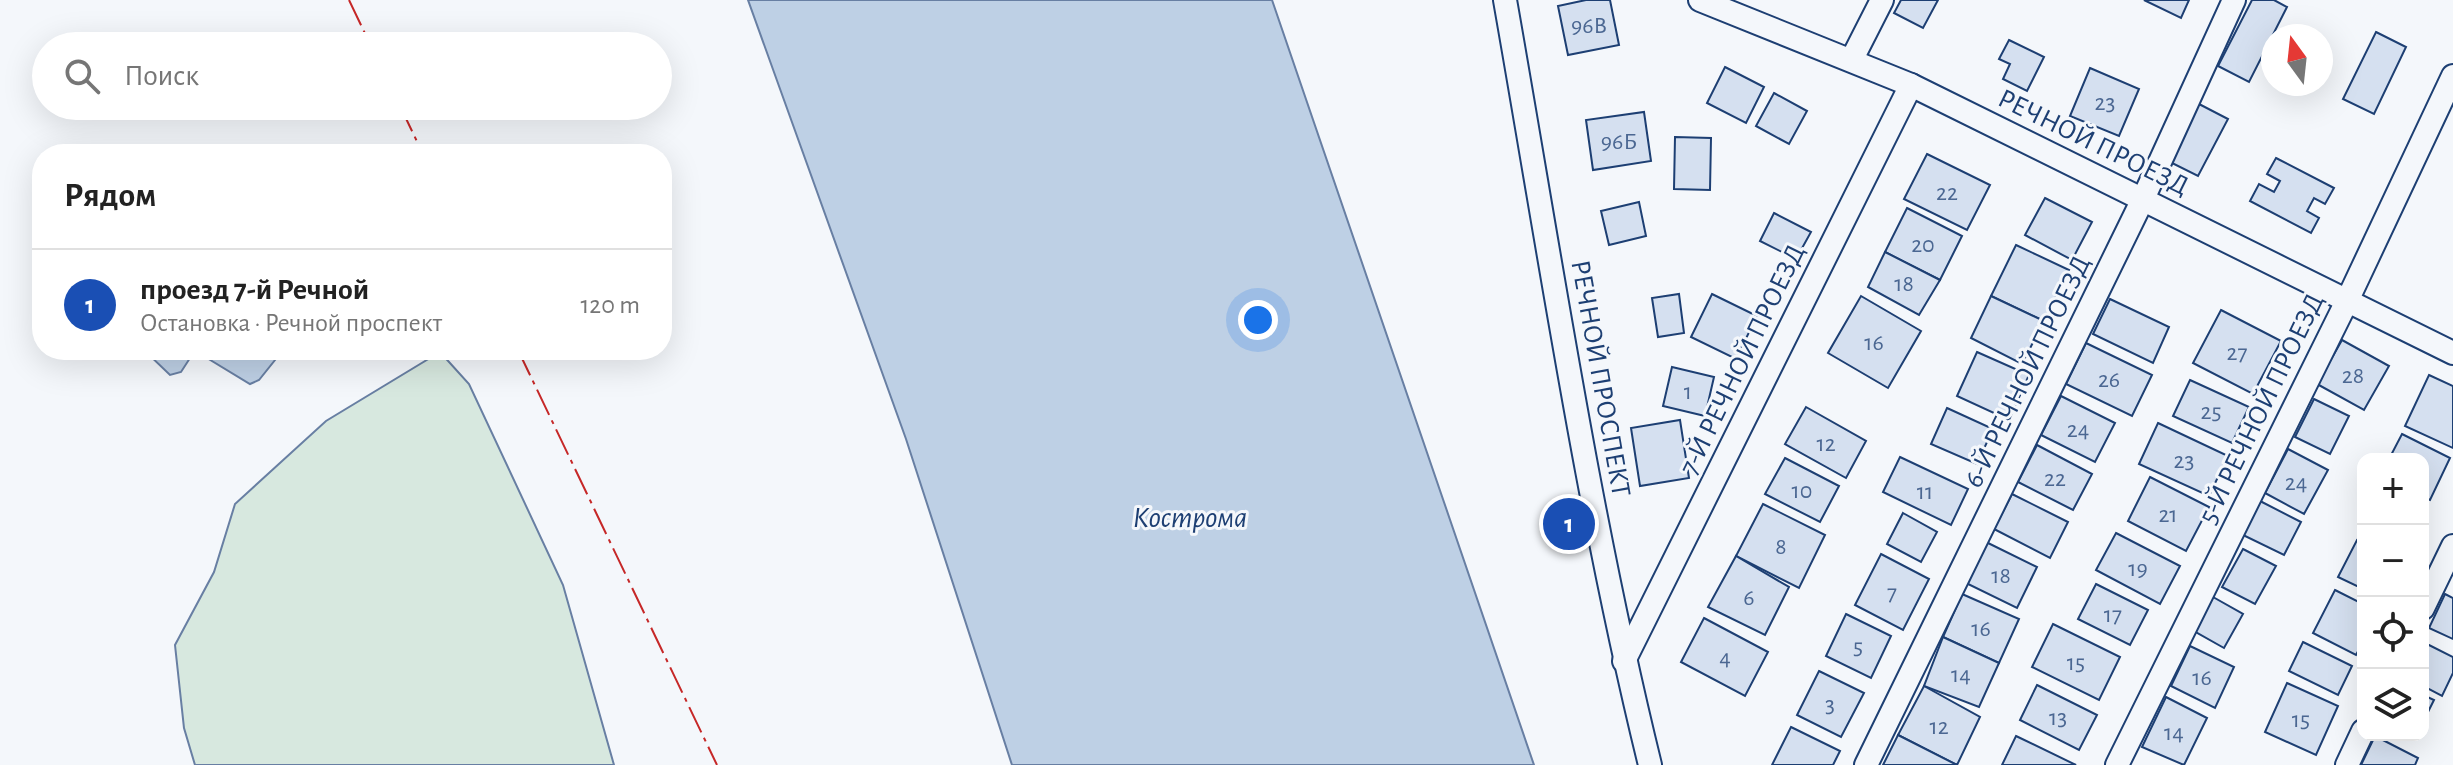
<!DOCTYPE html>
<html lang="ru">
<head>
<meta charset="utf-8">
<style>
	:root { --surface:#fff; --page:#f6f6f6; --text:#222; --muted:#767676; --line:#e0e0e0; --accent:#c62828 }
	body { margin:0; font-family:"Alegreya Sans",sans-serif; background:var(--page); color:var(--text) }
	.controls { position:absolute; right:24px; bottom:24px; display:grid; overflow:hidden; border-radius:16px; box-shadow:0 8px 32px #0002 }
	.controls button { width:72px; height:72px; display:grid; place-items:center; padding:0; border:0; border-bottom:2px solid var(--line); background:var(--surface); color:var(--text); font:40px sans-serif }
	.compass { position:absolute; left:2261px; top:24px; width:72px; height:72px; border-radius:50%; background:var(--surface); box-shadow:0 8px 32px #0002; rotate:345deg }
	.you { position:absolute; left:1258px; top:320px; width:28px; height:28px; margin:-20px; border:6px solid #fff; border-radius:50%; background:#1a73e8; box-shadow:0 0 0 12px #1a73e833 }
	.badge { display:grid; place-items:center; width:52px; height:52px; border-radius:50%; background:var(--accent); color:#fff; font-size:26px; font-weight:700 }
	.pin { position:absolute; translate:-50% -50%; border:4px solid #fff; box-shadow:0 2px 8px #0006 }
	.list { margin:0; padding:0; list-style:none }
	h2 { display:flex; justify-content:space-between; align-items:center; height:104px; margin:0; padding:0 32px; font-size:34px }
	h2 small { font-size:26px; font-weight:400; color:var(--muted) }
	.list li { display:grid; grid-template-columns:52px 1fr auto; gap:24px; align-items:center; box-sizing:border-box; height:112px; padding:0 32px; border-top:2px solid var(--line) }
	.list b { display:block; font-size:30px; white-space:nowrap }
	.list p { margin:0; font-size:26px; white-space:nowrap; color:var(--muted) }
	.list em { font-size:26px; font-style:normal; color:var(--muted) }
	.icon { flex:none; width:44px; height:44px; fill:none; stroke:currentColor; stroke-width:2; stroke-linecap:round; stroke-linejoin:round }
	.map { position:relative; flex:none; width:2453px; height:765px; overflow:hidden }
	.search { position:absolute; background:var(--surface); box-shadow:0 8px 32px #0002; left:32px; top:32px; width:640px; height:88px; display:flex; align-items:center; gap:20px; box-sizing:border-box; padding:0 28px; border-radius:44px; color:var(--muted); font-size:30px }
	.panel { position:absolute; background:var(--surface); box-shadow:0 8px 32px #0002; left:32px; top:144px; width:640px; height:216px; border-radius:32px }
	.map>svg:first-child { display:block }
	.green { fill:#d7e8df; stroke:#687fa3; stroke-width:2 }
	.water { fill:#bed0e5; stroke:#687fa3; stroke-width:2 }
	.building { fill:#d5e0f0; stroke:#1d3f73; stroke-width:2 }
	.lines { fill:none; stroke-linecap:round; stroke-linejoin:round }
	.minor-casing { stroke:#1d3f73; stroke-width:26 }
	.minor { stroke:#f4f7fb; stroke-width:22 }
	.power { stroke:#c62828; stroke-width:2; stroke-dasharray:28 6 4 6; stroke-linecap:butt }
	.labels { text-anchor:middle; stroke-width:6; stroke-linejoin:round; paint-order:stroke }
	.number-label { font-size:24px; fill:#4b6792 }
	.street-label { font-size:28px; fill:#1d3f73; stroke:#f4f7fb }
	.water-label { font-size:30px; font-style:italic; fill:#1d3f73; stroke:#f4f7fb }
</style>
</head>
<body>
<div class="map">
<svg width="2453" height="765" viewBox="0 0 2453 765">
	<rect width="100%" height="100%" fill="#f4f7fb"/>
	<polygon class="green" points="440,352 469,384 563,585 614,765 195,765 184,728 175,645 214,572 235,504 326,421"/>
	<g class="water">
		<polygon points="748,0 1272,0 1534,765 1012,765 906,439"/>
		<polygon points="144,350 283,350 259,380 250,384 202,355 190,358 181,372 170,375"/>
	</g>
	<g class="building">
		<polygon points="1586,0 1610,0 1619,45 1568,55 1558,6"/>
		<polygon points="1901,0 1938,0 1923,28 1894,13"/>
		<polygon points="2144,0 2189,0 2181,18"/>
		<polygon points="2252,0 2274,0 2287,7 2249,82 2218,66"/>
		<polygon points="2376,32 2406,47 2374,114 2343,99"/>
		<polygon points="2009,40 2044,57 2027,91 2003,79 2010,64 1999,59"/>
		<polygon points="1725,67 1764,87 1746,123 1707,103"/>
		<polygon points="2090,68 2139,89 2119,136 2070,116"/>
		<polygon points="1774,93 1807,111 1789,144 1756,126"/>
		<polygon points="2199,104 2228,119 2198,176 2170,162"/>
		<polygon points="1644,112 1651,161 1593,170 1586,120"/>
		<polygon points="1675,137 1711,138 1710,190 1674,189"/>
		<polygon points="1927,154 1990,185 1967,230 1904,199"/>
		<polygon points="2276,158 2334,188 2325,204 2314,198 2307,211 2319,218 2311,233 2250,201 2259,184 2274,192 2280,181 2267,174"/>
		<polygon points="2045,198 2092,222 2072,260 2025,235"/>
		<polygon points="1639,202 1646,236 1609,245 1601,211"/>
		<polygon points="1907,208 1962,236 1940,280 1885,252"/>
		<polygon points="1774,213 1811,232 1796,259 1760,241"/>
		<polygon points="2016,245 2069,270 2044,321 1991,296"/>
		<polygon points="1885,252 1940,280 1919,315 1868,287"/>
		<polygon points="1679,294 1684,333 1658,337 1652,298"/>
		<polygon points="1712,294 1757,316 1736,359 1691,337"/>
		<polygon points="1861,296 1921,331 1888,388 1828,353"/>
		<polygon points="1991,296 2044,321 2022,364 1971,338"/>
		<polygon points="2110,299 2169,327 2153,363 2093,334"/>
		<polygon points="2221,310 2281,341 2253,394 2193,363"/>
		<polygon points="2342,340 2389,366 2364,410 2317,384"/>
		<polygon points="2086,343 2152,375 2132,416 2066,384"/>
		<polygon points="1977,352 2029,375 2009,420 1957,396"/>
		<polygon points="1672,367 1714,377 1705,416 1663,406"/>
		<polygon points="2429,375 2453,386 2453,448 2405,426"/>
		<polygon points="2190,380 2249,407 2232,443 2173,416"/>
		<polygon points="2061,396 2115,423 2095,462 2041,435"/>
		<polygon points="2314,399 2349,416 2330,454 2295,437"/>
		<polygon points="1806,407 1866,441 1846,478 1785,444"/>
		<polygon points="1947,408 1993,429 1977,464 1931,444"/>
		<polygon points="1680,420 1689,478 1640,486 1631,428"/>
		<polygon points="2158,423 2228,456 2209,496 2139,464"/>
		<polygon points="2402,434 2450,458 2430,500 2423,497 2423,459 2389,459"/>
		<polygon points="2037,445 2092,474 2073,510 2018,482"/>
		<polygon points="2288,449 2328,470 2304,514 2265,493"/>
		<polygon points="1900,457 1968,489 1951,525 1883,492"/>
		<polygon points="1785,458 1839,486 1820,522 1765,494"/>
		<polygon points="2150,477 2209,507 2186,551 2128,521"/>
		<polygon points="2012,494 2068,522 2050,558 1994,529"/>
		<polygon points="2260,501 2301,522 2284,555 2243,535"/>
		<polygon points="1763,504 1825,535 1799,588 1736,556"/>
		<polygon points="1903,513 1937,532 1921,562 1887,544"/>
		<polygon points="2116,533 2180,566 2160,604 2096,570"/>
		<polygon points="2357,540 2363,543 2363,589 2338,577"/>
		<polygon points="1986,542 2037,567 2017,608 1966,583"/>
		<polygon points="2243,549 2276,566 2255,604 2222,587"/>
		<polygon points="1881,554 1929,579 1903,630 1855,605"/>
		<polygon points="1736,556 1789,587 1765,635 1708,607"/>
		<polygon points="2096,584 2148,610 2130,645 2078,619"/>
		<polygon points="2335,590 2363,604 2363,642 2356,655 2313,633"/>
		<polygon points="1962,594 2019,619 1999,663 1943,637"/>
		<polygon points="2445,594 2453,598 2453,639 2429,628"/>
		<polygon points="2213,597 2243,614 2224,648 2194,631"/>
		<polygon points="1846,614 1891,636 1871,678 1826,656"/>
		<polygon points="1704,618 1768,652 1745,696 1681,662"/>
		<polygon points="2053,624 2120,657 2099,700 2032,667"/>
		<polygon points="1943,637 1999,663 1979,707 1924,686"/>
		<polygon points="2303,642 2352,666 2338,695 2289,671"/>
		<polygon points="2423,642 2453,657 2453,673 2442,696 2423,686"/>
		<polygon points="2190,646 2234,667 2215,708 2171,686"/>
		<polygon points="1819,671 1864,693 1841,737 1797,715"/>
		<polygon points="2287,683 2338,706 2316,755 2265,732"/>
		<polygon points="2037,685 2097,715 2079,750 2020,720"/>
		<polygon points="1924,686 1980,717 1957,765 1898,735"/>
		<polygon points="2423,695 2434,700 2423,722"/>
		<polygon points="2166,697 2207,718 2184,765 2142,747"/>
		<polygon points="1791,727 1840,751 1833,765 1772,765"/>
		<polygon points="1898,735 1957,765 1883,765"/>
		<polygon points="2016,736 2076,765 2002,765"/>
		<polygon points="2375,736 2418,758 2415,765 2361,765"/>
	</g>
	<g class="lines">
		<g class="minor-casing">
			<g id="minor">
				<path d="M1505,0C1550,255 1588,513 1650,765"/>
				<polyline points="1700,0 1911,85 2453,353"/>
				<polyline points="1852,59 1882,0"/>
				<polyline points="2423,608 2453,546"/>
				<polyline points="1624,661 1911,85"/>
				<polyline points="1866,765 2143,199 2234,0"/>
				<polyline points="2117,765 2347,301 2453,76"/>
				<polyline points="2347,765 2363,731"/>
			</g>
		</g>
		<use href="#minor" class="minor"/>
		<g class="power">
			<polyline points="349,0 371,46"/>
			<polyline points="400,106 423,154"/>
			<polyline points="518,350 717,765"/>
		</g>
	</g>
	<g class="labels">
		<g class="number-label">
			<text x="1589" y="33">96В</text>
			<text x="2105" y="110">23</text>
			<text x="1619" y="149">96Б</text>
			<text x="1947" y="200">22</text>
			<text x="1923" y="252">20</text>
			<text x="1904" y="291">18</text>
			<text x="1874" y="350">16</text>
			<text x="2237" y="360">27</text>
			<text x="2353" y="383">28</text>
			<text x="2109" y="387">26</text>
			<text x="1688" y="399">1</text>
			<text x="2211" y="419">25</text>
			<text x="2078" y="437">24</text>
			<text x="1826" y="451">12</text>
			<text x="2184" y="468">23</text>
			<text x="2055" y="486">22</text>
			<text x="2296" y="490">24</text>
			<text x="1802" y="498">10</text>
			<text x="1925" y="499">11</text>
			<text x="2168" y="522">21</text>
			<text x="1781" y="554">8</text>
			<text x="2138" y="576">19</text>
			<text x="2001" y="583">18</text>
			<text x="1892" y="600">7</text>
			<text x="1749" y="605">6</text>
			<text x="2113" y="622">17</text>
			<text x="1981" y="636">16</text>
			<text x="1858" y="654">5</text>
			<text x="1725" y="665">4</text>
			<text x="2076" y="670">15</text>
			<text x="1961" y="682">14</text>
			<text x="2202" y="685">16</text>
			<text x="1830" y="712">3</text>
			<text x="2058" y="725">13</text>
			<text x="2301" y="727">15</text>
			<text x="1939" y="734">12</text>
			<text x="2174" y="740">14</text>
		</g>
		<g class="street-label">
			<text transform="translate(2094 141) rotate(26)" y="10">РЕЧНОЙ ПРОЕЗД</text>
			<text transform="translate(1741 359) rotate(-64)" y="10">7-Й РЕЧНОЙ ПРОЕЗД</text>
			<text transform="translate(2026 371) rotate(-64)" y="10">6-Й РЕЧНОЙ ПРОЕЗД</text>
			<text transform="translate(1602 378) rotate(80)" y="10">РЕЧНОЙ ПРОСПЕКТ</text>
			<text transform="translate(2260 408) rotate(-64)" y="10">5-Й РЕЧНОЙ ПРОЕЗД</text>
		</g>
		<g class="water-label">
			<text x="1190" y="527">Кострома</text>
		</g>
	</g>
</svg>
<div class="controls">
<button>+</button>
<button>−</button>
<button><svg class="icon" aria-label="locate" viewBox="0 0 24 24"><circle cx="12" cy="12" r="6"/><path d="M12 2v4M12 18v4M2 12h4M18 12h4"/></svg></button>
<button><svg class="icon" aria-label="layers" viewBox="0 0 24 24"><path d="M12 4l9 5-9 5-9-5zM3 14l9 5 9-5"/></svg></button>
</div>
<svg class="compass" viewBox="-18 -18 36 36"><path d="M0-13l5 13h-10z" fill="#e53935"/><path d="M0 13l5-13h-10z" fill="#767676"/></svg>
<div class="you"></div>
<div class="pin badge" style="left:1569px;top:524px;background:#1a4fb4">1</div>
<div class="search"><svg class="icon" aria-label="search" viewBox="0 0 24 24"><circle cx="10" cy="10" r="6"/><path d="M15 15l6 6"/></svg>Поиск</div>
<section class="panel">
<h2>Рядом<small></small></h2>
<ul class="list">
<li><span class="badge" style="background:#1a4fb4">1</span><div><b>проезд 7-й Речной</b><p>Остановка · Речной проспект</p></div><em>120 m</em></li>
</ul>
</section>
</div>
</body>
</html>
